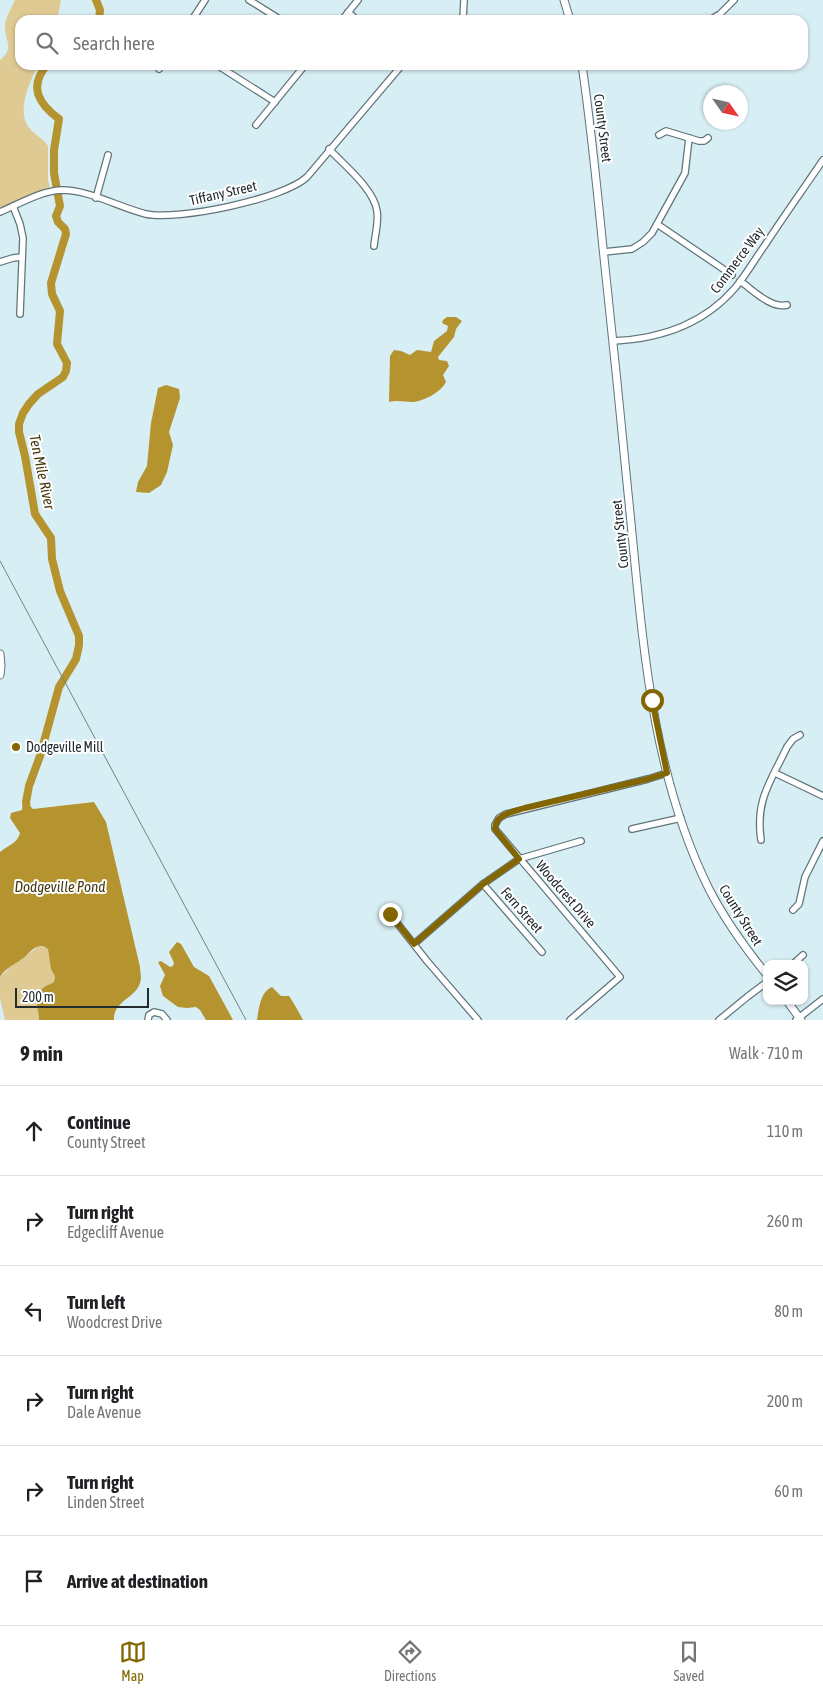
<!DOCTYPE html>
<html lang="en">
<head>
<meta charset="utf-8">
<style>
	:root { --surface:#fff; --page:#f2f2f2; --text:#202124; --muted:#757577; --line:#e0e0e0; --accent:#836600 }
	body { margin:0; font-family:"Asap Condensed",sans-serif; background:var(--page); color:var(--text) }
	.controls { position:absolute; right:15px; bottom:15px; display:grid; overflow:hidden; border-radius:10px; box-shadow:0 1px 4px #0004 }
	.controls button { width:45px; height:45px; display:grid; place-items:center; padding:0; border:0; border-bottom:1px solid var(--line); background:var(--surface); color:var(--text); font:25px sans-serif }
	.compass { position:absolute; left:703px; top:85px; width:45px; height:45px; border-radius:50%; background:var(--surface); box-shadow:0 1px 4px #0004; rotate:124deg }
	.scale { position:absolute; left:15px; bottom:12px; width:134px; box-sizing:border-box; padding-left:5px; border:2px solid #222b2e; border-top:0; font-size:14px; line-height:18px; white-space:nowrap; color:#222b2e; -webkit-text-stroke:4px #fff; paint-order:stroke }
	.stop { position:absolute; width:15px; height:15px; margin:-11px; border:4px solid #836600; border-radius:50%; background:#fff }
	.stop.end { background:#836600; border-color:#fff; box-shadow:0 1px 5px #0008 }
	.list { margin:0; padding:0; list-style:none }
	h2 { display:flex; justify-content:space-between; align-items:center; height:65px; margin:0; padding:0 20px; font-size:21px }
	h2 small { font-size:16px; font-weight:400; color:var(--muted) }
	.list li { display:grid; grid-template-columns:32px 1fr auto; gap:15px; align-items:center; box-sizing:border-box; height:90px; padding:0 20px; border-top:1px solid var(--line) }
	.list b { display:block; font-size:19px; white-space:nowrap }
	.list p { margin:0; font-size:16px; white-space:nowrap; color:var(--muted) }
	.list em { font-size:16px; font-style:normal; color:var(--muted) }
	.icon { flex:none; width:28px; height:28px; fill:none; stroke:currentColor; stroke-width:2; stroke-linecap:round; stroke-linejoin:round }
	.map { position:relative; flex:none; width:823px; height:1020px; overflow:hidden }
	.search { position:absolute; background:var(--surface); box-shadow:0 1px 4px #0004; left:15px; right:15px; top:15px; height:55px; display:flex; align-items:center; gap:12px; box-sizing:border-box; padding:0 18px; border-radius:15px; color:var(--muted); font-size:19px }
	.sheet { height:605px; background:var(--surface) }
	nav { display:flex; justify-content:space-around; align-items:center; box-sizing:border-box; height:70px; border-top:1px solid var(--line); background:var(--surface); font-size:14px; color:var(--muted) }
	nav a { display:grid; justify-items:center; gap:2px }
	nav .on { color:var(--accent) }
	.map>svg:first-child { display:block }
	.green { fill:#dfca94 }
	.water { fill:#b5932f }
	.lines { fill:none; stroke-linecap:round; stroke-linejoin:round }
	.river { stroke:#b5932f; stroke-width:8 }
	.minor-casing { stroke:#60747a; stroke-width:8 }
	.major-casing { stroke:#60747a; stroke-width:9 }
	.minor { stroke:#fff; stroke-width:5.5 }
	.major { stroke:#fff; stroke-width:7 }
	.rail { stroke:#738286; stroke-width:1 }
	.route { stroke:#836600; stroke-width:6 }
	.poi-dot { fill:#836600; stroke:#fff; stroke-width:2 }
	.labels { text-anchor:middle; stroke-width:4; stroke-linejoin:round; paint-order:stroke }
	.street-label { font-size:14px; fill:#222b2e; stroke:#fff }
	.poi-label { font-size:14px; fill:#222b2e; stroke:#fff; text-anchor:start }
	.water-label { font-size:15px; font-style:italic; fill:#483a11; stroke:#fff }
</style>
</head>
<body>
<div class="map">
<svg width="823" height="1020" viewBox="0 0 823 1020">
	<rect width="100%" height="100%" fill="#d7eef4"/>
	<g class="green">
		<path d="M15,0H61L57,20H20V65H38C30,82 17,109 28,126C33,134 43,138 48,146V181L50,187L0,209V60C15,48 5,42 5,27C5,19 11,8 15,0Z"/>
		<path d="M39,946L48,948L55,976L54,982C50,985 46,985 43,988C32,996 39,1009 39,1020H5L0,998V977L13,964L21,960Z"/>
	</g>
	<g class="water">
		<path d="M447,317H456L462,321L456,329L454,337L438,357L439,360L447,361L449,366L443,375L446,382C441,392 424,401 413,402C404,402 397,400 389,402L390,356L394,350L401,351L410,355L417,350L431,352L434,341L447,331L448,326L442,323L443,320Z"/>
		<polygon points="166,385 179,389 180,398 169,432 173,445 167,472 161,485 149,493 136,492 138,482 147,466 151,423 158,388"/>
		<path d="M30,801V806L33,809L94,802L106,822L140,967C140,972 142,978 140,983C135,999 113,1001 114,1020H39C39,1009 32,996 43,988C46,985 50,985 54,982L55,976L51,969L48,949C44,946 41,945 37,947C31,949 27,956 22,959C14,965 5,968 0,977V852C8,845 17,844 20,833L10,818L11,813L22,810L24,802Z"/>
		<polygon points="177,942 181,944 194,967 209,976 233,1020 206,1020 200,1010 196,1007 187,1008 178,1007 163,996 160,986 165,975 158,962 161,961 170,967 173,966 174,963 169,952"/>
		<path d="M272,987L281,996H289C292,1000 300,1014 303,1020H257C259,1009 260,992 272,987Z"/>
	</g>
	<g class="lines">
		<g class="river">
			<polyline points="96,0 100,10 99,20"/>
			<path d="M27,811L26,802L29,786L40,756L59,687L76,659L79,645V636L60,591L52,559L51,538L35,514L25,456L19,432V424L23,413L29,404L38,394L63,377L66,371L67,363L57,344L60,311L52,294L51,283L66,234L65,229L58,222L56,216L60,206L54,173V150L59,119C39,104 28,87 47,65"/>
		</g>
		<g class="minor-casing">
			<g id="minor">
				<polyline points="249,0 281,20"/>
				<polyline points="348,12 357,20"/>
				<polyline points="192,20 205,0"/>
				<polyline points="342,20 358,0"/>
				<polyline points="463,20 464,0"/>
				<polyline points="710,20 720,14 734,0"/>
				<polyline points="217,65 275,102"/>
				<polyline points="159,69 162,65"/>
				<polyline points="256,125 305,65"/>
				<polyline points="659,135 666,131 699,141 704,141 708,138"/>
				<path d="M329,149C344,165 374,189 377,211C379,222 375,234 374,246"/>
				<polyline points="96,198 108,155"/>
				<polyline points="13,206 20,224 23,238 20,314"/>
				<path d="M0,212C19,204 41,191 61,190C90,190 118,207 146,214C177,221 284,199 307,177L402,65"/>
				<polyline points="657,224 732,275"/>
				<polyline points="604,252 632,249 643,242 652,233 685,173 689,138"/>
				<polyline points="0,262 13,258 22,257"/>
				<path d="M740,281C753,290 771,309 787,305"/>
				<path d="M613,341C659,339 703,325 735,288C746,275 755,259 765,245C784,216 804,188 823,160"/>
				<polyline points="775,773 823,796"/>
				<polyline points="632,829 681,818"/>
				<path d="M761,840C755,800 771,781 787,747L793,739L800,735"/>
				<polyline points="483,884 542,952"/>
				<polyline points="793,910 799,904 805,877 823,841"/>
				<polyline points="390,914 427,961 478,1020"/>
				<polyline points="414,944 483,884 519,859 581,841"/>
				<polyline points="793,964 803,955"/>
				<polyline points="148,1020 149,1015 154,1012 162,1014 167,1020"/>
				<polyline points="570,1020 620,977 495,829 495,825 499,818 506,814 648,779 667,773"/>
				<polyline points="719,1020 747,997 767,982"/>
				<polyline points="796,1020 823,999"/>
			</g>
		</g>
		<g class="major-casing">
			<g id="major">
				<polyline points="564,0 570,20"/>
				<path d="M582,65C591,126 597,187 603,248C612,330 620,411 628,493C642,627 648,766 709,889C725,920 745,948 767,975"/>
				<polyline points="0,654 1,666 0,675"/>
				<polyline points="787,1001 801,1020"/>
			</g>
		</g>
		<use href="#minor" class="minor"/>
		<use href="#major" class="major"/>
		<polyline class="rail" points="0,561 246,1020"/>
	</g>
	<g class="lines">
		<path class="route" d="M390,914L414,944L483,884L519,859L495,829C495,814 513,812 525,808L648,779L667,773L652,700"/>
	</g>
	<circle class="poi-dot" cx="16" cy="747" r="5"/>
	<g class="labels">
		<g class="street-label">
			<text transform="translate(603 128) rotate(83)" y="5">County Street</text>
			<text transform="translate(223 193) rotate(-13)" y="5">Tiffany Street</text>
			<text transform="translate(737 260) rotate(-53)" y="5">Commerce Way</text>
			<text transform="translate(620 534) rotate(-96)" y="5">County Street</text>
			<text transform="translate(566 894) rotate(49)" y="5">Woodcrest Drive</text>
			<text transform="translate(522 910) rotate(49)" y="5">Fern Street</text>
			<text transform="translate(741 915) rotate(58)" y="5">County Street</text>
		</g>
		<g class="poi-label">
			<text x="26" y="752">Dodgeville Mill</text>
		</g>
		<g class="water-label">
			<text transform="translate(42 472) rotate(78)" y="5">Ten Mile River</text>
			<text x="60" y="892">Dodgeville Pond</text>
		</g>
	</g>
</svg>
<div class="controls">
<button><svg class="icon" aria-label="layers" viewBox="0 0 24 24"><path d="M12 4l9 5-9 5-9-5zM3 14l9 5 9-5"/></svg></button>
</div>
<svg class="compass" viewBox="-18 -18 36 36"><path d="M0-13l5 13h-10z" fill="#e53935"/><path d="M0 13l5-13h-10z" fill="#757577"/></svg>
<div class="scale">200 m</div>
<div class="stop" style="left:652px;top:700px"></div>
<div class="stop end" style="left:390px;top:914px"></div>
<div class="search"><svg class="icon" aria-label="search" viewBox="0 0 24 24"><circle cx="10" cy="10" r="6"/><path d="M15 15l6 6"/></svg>Search here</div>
</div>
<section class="sheet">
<h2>9 min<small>Walk · 710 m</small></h2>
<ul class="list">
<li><svg class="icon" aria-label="ahead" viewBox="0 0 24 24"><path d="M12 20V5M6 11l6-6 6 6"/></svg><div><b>Continue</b><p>County Street</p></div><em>110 m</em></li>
<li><svg class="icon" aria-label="right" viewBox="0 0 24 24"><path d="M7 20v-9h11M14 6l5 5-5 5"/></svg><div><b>Turn right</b><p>Edgecliff Avenue</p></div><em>260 m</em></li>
<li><svg class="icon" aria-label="left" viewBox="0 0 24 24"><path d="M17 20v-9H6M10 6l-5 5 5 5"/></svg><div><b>Turn left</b><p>Woodcrest Drive</p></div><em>80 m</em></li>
<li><svg class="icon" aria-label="right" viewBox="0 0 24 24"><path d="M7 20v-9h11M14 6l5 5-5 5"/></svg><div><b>Turn right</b><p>Dale Avenue</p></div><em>200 m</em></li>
<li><svg class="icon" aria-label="right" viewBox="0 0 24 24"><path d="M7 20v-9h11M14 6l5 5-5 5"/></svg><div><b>Turn right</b><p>Linden Street</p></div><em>60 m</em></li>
<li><svg class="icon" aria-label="arrive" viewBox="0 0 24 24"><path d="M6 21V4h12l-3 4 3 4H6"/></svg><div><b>Arrive at destination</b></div></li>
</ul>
</section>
<nav>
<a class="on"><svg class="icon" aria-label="map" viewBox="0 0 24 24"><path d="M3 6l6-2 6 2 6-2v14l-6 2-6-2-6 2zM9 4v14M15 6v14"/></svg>Map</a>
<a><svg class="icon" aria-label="directions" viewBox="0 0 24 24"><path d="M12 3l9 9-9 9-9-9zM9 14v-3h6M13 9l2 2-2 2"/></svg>Directions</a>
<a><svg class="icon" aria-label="saved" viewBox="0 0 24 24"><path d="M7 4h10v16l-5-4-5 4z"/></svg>Saved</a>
</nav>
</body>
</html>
